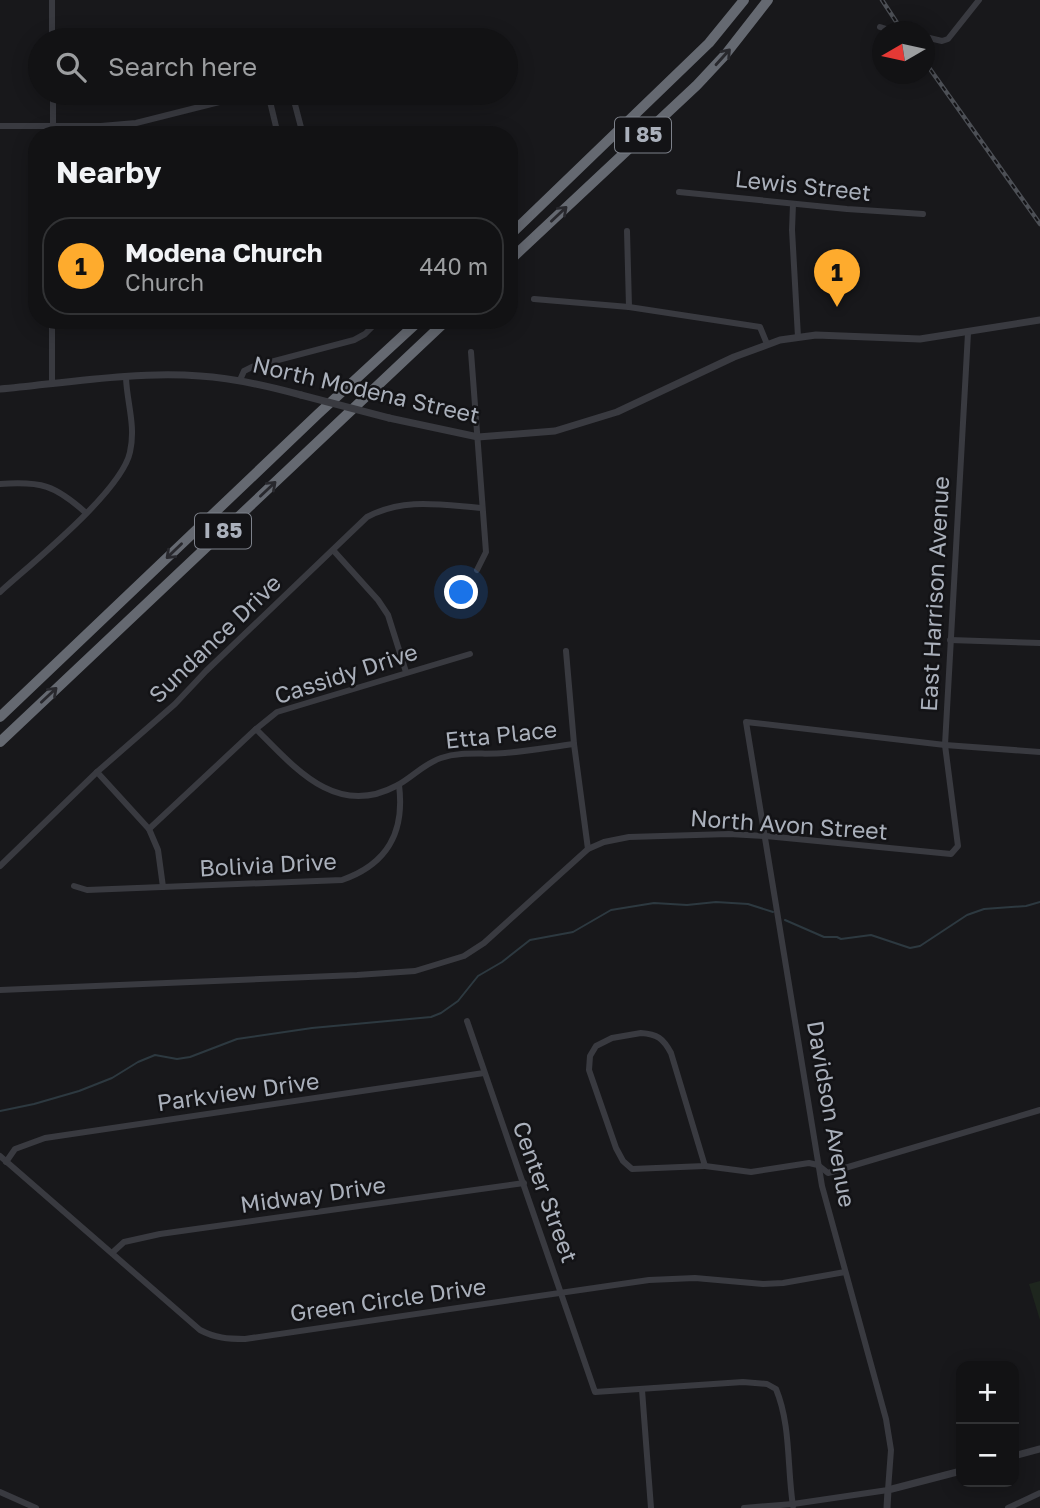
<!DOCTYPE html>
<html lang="en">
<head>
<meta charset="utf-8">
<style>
	:root { --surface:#121214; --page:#1b1b1d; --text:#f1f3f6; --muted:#9c9ea0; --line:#313234; --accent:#feab2d }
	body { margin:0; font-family:"Golos Text",sans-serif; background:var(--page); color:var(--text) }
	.controls { position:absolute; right:21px; bottom:21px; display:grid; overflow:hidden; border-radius:14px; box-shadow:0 4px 18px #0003 }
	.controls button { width:63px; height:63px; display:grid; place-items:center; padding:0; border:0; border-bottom:2px solid var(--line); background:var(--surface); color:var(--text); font:35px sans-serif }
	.compass { position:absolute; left:872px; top:21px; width:63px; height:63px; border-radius:50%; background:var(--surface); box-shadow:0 4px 18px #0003; rotate:261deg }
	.you { position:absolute; left:462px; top:593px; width:24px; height:24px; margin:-18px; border:5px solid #fff; border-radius:50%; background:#1a73e8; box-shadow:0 0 0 10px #1a73e833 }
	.badge { display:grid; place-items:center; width:46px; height:46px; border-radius:50%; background:var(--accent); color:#111; font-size:23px; font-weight:700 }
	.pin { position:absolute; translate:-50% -58px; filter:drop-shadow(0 2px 4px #0008) }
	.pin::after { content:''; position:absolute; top:37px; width:24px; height:21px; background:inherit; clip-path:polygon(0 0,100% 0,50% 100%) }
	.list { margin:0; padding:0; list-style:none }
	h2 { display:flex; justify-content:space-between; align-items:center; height:91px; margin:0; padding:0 28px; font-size:30px }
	h2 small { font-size:23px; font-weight:400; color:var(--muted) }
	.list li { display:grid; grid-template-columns:46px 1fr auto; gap:21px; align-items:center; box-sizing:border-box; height:98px; margin:0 14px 14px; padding:0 14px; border:2px solid var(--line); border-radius:28px }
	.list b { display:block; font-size:26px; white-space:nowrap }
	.list p { margin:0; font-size:23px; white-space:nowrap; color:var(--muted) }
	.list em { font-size:23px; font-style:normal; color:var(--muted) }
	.icon { flex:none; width:38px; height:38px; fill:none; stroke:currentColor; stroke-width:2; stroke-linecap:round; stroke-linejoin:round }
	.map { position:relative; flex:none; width:1040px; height:1508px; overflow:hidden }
	.search { position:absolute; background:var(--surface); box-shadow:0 4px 18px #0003; left:28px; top:28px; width:490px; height:77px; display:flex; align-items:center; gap:18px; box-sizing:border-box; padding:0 24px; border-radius:38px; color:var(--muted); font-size:26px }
	.panel { position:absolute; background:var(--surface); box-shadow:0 4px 18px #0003; left:28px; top:126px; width:490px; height:203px; border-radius:28px }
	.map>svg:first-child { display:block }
	.green { fill:#1e261e }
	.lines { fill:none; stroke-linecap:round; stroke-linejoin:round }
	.stream { stroke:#2d3940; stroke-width:2 }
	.minor { stroke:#393a40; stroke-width:6 }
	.tertiary { stroke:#393a40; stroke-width:7 }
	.motorway { stroke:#656971; stroke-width:10 }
	.rail-casing { stroke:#4c4f55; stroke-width:4.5 }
	.rail { stroke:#131316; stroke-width:2; stroke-dasharray:5; stroke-linecap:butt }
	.tertiary-bridge { stroke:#393a40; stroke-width:7 }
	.oneway { stroke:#28282d }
	.labels { text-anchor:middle; stroke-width:5; stroke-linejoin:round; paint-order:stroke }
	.shield { fill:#131316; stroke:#7d818a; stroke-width:2 }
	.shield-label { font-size:21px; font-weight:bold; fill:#aab0bb }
	.street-label { font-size:23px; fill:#aab0bb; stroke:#131316 }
</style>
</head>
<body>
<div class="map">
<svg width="1040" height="1508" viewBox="0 0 1040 1508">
	<rect width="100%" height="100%" fill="#18181b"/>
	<polygon class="green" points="1040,1281 1040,1320 1029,1284"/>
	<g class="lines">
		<g class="stream">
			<polyline points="785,920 824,937 837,937 841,939 871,935 910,948 920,946 967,915 984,909 1026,906 1040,902"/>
			<polyline points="0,1111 34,1104 79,1091 112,1078 138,1062 155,1055 177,1059 190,1057 237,1039 312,1028 431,1017 441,1013 458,1001 478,976 502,962 530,940 573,932 611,910 654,903 687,905 716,902 748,904 773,912"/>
		</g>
		<g class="minor">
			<polyline points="52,0 52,40"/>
			<polyline points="880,27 896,32"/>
			<polyline points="925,37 942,41 948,39 979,0"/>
			<polyline points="53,93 53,135"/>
			<polyline points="268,93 278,135"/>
			<polyline points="292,93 303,135"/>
			<polyline points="0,126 101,126 136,123 255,93"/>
			<polyline points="679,192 847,209 923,214"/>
			<polyline points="509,193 515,187"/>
			<polyline points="793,204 792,230 798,337"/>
			<polyline points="627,231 629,307"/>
			<polyline points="534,299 629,307 760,327 767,344"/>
			<polyline points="471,352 486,552 477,570"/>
			<polyline points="240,380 244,371 252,367 354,340 365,334 379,320"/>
			<polyline points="52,384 52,320"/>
			<path d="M0,484C41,481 55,485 86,513"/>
			<polyline points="333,550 378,600 388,615 406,672"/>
			<path d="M0,592C32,563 122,491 130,452C136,426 127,403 126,378"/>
			<polyline points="950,640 1040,643"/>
			<polyline points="566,651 574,744 588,849"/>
			<path d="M256,729C295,768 336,818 396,786C412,778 423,764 441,758C462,751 483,755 505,753C528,751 551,747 574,744"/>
			<polyline points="97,772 149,829 158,850 163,887"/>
			<polyline points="149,829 256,729 277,712 470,654"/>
			<path d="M0,866L97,772L175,704L206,671L367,517C405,497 441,505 482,508"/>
			<path d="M74,886L87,890L342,880C388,864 405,832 399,785"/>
			<polyline points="0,990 357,975 415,971 464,956 484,943 588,849 604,842 629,837 729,834 766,836 951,854 958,846 945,745 968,333"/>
			<path d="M467,1021L595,1392L743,1382L767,1384L776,1389C791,1425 787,1468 793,1506"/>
			<path d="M641,1033C657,1034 663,1038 671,1053L705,1166L632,1169L623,1161L616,1148L589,1070L590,1056L596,1046L612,1038Z"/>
			<path d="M0,1156L200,1330C215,1338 228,1339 245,1339L649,1280L695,1278L763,1284L783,1283L845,1272"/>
			<polyline points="6,1162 15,1149 45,1138 484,1073"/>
			<polyline points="705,1166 751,1172 809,1163 818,1165 828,1173 1040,1110"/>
			<polyline points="112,1253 124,1242 160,1234 524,1183"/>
			<polyline points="642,1390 651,1508"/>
			<polyline points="0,1492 36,1508"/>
			<polyline points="744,1508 793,1504 888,1490 891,1450 886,1419 822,1186 746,722 945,745 1040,752"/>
			<polyline points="1008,1508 1040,1493"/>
		</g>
		<g class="tertiary">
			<path d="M0,389C64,383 136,371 200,376C234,378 268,386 301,395"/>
			<polyline points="389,418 478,437 555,431 617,412 734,357 780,340 816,335 920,339 1040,320"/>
			<polyline points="1014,1456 1040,1449"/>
			<polyline points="887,1508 888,1490 961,1471"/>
		</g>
		<g class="motorway">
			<polyline points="509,236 709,43 744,0"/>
			<polyline points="509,261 697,85 725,55 768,0"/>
			<polyline points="0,717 318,414 420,320"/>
			<polyline points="0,742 447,320"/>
		</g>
		<g class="rail-casing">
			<g id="rail">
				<polyline points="882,0 903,32"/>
				<polyline points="925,62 1040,224"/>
			</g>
		</g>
		<use href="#rail" class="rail"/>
		<polyline class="tertiary-bridge" points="301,395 389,418"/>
	</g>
	<defs><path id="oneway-shaft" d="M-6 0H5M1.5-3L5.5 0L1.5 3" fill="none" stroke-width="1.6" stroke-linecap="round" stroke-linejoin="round" transform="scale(1.75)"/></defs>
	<g class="oneway">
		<use href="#oneway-shaft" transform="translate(723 57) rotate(-48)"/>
		<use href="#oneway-shaft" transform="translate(559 214) rotate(-43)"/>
		<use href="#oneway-shaft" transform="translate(268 489) rotate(-43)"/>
		<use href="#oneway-shaft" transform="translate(174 551) rotate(136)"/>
		<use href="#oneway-shaft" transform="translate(49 695) rotate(-43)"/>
	</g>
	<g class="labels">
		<g class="shield">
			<rect x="615" y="117.5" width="56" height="35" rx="5"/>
			<rect x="195" y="513.5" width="56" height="35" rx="5"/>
		</g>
		<g class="shield-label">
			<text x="643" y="142">I 85</text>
			<text x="223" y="538">I 85</text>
		</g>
		<g class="street-label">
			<text transform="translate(803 186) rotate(6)" y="8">Lewis Street</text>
			<text transform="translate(366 390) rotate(13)" y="8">North Modena Street</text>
			<text transform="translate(935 594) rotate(-87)" y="8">East Harrison Avenue</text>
			<text transform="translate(215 639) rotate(-44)" y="8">Sundance Drive</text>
			<text transform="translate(346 674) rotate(-18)" y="8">Cassidy Drive</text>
			<text transform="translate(501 735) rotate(-6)" y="8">Etta Place</text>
			<text transform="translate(789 825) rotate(4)" y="8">North Avon Street</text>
			<text transform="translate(268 865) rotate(-3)" y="8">Bolivia Drive</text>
			<text transform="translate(238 1092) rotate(-8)" y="8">Parkview Drive</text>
			<text transform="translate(831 1114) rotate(80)" y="8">Davidson Avenue</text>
			<text transform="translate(545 1192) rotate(70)" y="8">Center Street</text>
			<text transform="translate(313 1195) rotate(-8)" y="8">Midway Drive</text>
			<text transform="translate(388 1300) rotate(-8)" y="8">Green Circle Drive</text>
		</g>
	</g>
</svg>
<div class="controls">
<button>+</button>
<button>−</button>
</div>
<svg class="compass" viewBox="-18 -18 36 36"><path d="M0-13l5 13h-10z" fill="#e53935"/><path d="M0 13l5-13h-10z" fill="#9c9ea0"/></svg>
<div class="you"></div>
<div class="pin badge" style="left:837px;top:307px">1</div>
<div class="search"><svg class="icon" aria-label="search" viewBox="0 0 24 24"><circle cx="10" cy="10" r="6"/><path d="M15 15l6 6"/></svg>Search here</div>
<section class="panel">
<h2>Nearby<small></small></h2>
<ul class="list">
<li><span class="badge">1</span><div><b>Modena Church</b><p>Church</p></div><em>440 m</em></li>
</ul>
</section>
</div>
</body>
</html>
